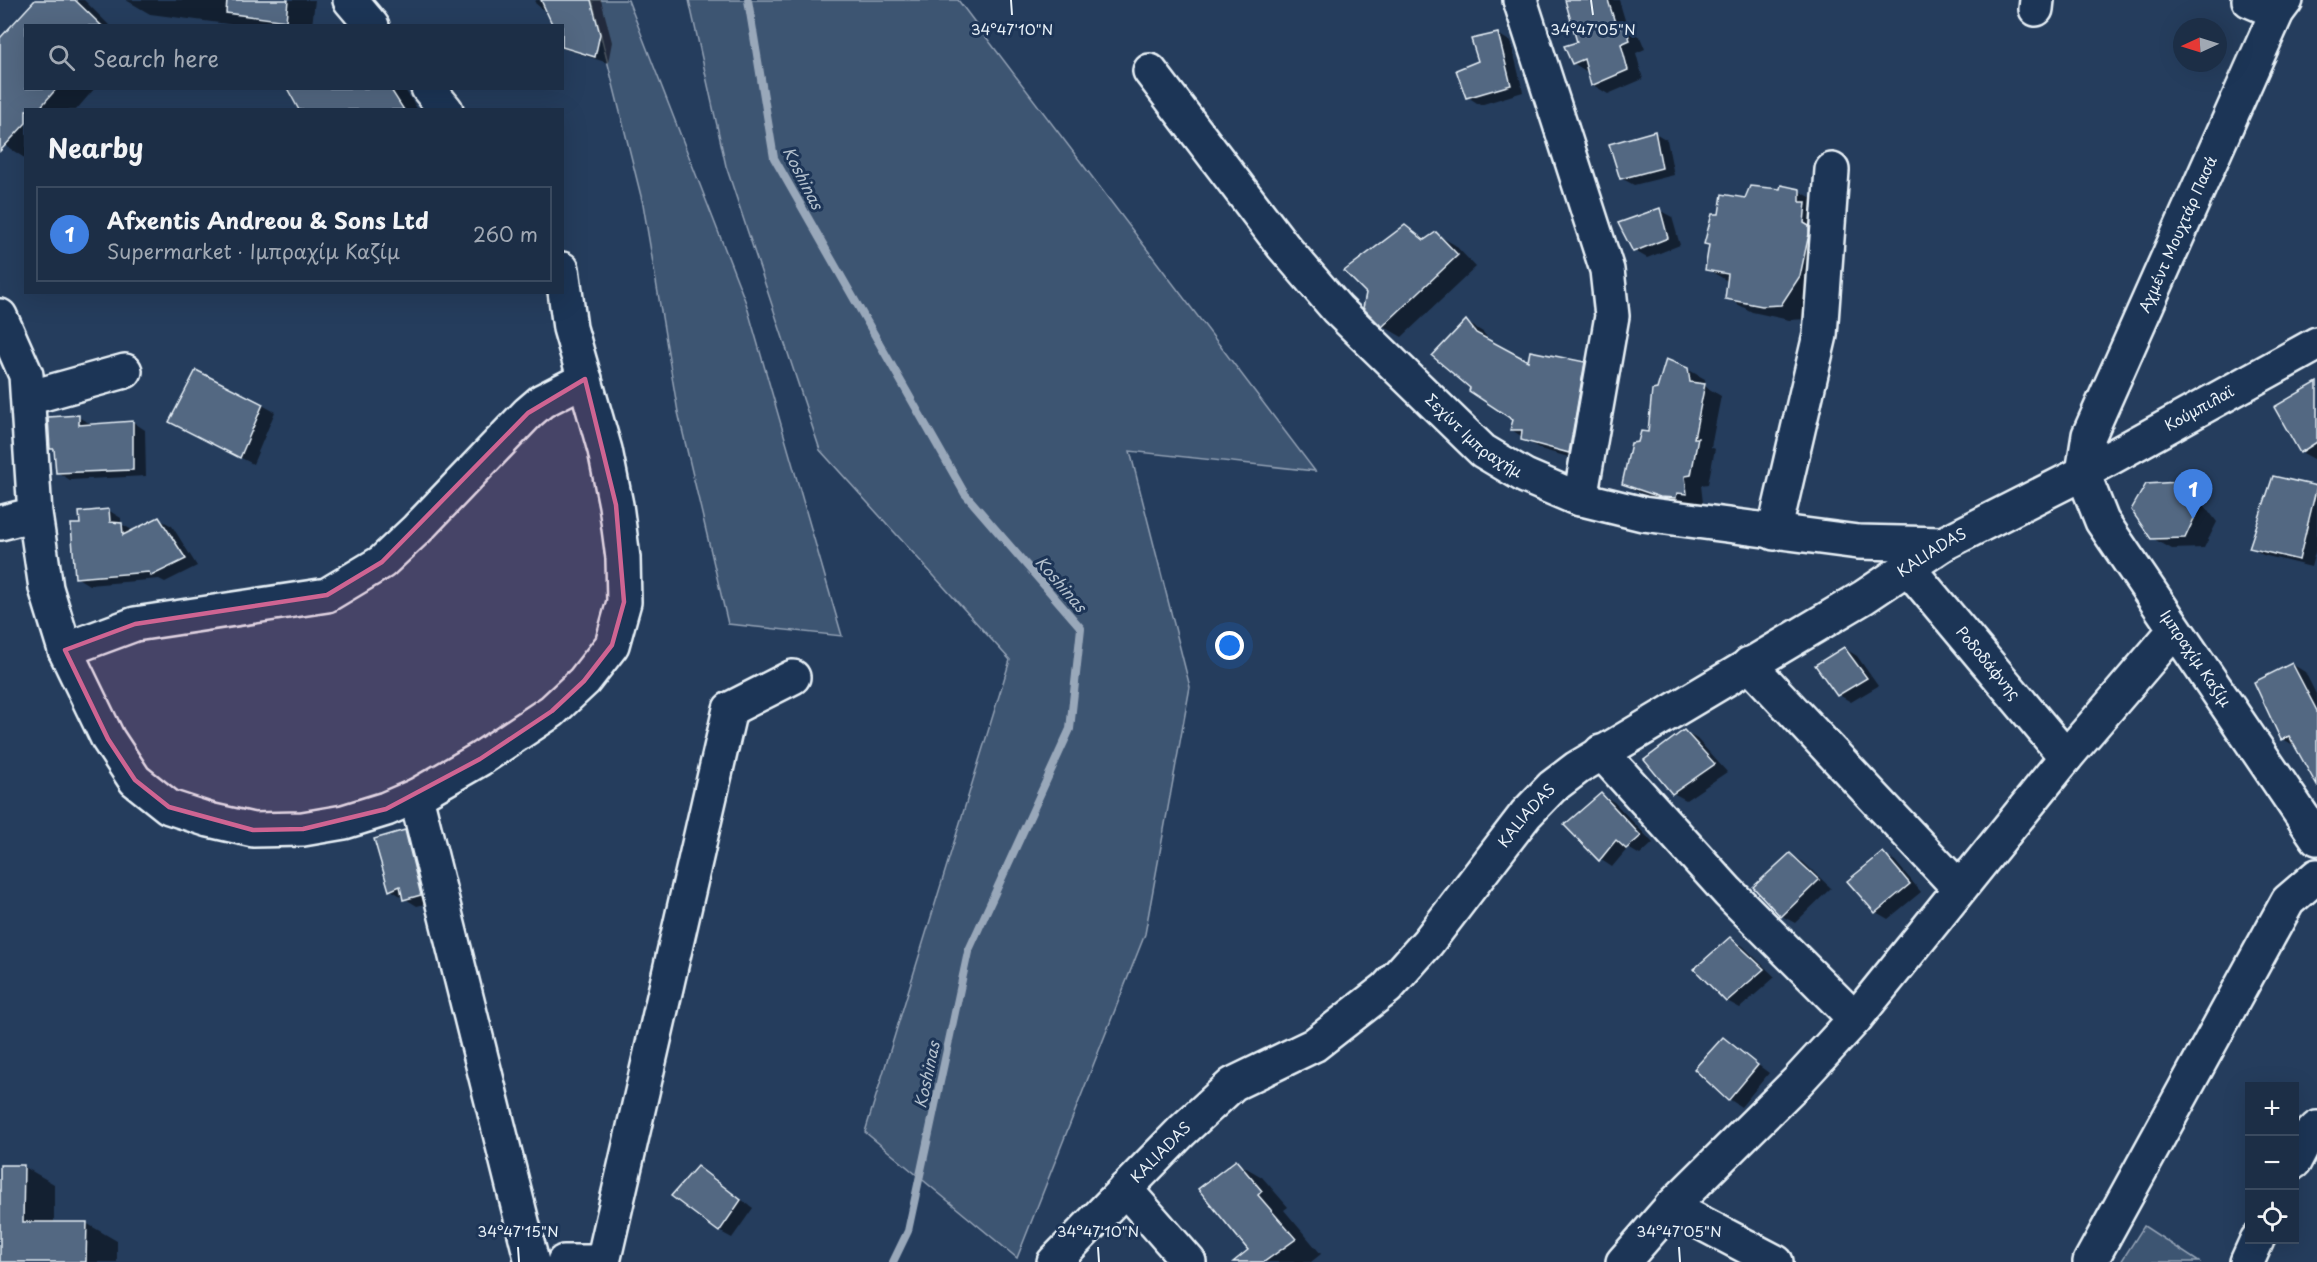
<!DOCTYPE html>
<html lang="en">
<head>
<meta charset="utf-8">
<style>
	:root { --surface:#1c2e46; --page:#293a51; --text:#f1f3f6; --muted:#a0a8b3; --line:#3a4a5f; --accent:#ea580c }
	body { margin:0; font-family:"Playpen Sans",sans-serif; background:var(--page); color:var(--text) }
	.controls { position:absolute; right:18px; bottom:18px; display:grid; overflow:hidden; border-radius:0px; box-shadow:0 6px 24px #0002 }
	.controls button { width:54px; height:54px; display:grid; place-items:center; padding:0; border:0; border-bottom:2px solid var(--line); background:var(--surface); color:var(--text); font:30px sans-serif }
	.compass { position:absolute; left:2173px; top:18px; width:54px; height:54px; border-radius:50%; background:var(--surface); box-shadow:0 6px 24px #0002; rotate:266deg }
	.you { position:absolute; left:1230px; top:646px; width:21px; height:21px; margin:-15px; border:4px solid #fff; border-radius:50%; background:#1a73e8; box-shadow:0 0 0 9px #1a73e833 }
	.badge { display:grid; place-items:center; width:39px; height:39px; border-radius:50%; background:var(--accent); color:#fff; font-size:20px; font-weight:700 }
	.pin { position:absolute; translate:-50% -50px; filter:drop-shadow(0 2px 3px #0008) }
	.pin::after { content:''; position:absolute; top:32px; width:21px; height:18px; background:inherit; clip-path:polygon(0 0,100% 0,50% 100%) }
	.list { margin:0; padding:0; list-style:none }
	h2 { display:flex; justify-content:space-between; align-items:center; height:78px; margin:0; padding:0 24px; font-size:26px }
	h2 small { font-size:20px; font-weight:400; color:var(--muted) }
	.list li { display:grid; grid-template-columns:39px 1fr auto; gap:18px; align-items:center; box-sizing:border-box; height:96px; margin:0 12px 12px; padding:0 12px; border:2px solid var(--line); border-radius:0px }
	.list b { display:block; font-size:22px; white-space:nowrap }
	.list p { margin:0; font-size:20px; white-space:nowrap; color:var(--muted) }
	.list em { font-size:20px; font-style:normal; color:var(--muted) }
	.icon { flex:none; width:33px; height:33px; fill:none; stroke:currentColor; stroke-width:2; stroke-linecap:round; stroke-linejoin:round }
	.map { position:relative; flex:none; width:2317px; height:1262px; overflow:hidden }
	.search { position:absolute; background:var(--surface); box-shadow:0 6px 24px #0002; left:24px; top:24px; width:540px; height:66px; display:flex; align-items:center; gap:15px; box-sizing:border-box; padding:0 21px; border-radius:0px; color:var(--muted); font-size:22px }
	.panel { position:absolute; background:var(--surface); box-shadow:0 6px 24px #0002; left:24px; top:108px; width:540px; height:186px; border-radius:0px }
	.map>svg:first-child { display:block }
	.green { fill:#3e5472; stroke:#93a2b5; stroke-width:1.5 }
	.shadow { fill:#0007 }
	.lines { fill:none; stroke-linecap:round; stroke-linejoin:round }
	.stream { stroke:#99a8ba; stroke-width:8 }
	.building { fill:#536782; stroke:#e8f1f8; stroke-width:1.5 }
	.minor-casing { stroke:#e8f1f8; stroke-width:38 }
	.minor { stroke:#1d3557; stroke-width:33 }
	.marked { fill:#cf6492; fill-opacity:0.2; stroke:#cf6492; stroke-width:4.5; stroke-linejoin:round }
	.ticks { fill:none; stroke:#e8f1f8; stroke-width:2 }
	.labels { text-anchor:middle; stroke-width:6; stroke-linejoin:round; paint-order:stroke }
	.street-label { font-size:15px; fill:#e8f1f8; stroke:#1d3557 }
	.water-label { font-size:16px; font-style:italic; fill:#b4c1ce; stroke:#1d3557 }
	.ticks-label { font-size:15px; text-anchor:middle; fill:#e8f1f8; stroke:#1d3557; stroke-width:6; stroke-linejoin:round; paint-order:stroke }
</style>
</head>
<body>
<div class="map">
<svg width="2317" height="1262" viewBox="0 0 2317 1262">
	<rect width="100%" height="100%" fill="#253d5d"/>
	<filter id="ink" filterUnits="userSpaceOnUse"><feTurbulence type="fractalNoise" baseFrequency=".0167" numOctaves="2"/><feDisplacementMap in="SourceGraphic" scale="12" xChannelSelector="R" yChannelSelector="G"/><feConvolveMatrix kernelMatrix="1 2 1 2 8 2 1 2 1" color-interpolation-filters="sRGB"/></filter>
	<g filter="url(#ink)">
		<g class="green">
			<polygon points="592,0 628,0 746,303 842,636 728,624 678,412 643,204"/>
			<polygon points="689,0 958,0 1315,471 1130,451 1190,687 1145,934 1017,1258 865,1132 1010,660 820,450 726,166"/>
			<polygon points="2144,1226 2199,1262 2121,1262"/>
		</g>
		<g class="shadow">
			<polygon points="37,0 84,0 110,26 26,26 26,88 95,88 76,110 26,110 26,159 0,142 0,40"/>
			<polygon points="126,0 315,0 312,26 243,26 150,14"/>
			<polygon points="536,0 601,0 612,42 608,63 562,48 562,26 535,3"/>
			<polygon points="1567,0 1619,0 1628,30 1640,37 1645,49 1636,53 1643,79 1608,94 1593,85 1589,73 1573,63 1579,43"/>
			<polygon points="1498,34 1511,42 1523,92 1480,105 1468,97 1480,62"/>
			<polygon points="289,88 404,88 418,110 300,110"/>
			<polygon points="1655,133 1667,140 1674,175 1634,185 1621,178"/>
			<polygon points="1799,191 1825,205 1807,319 1789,320 1752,312 1726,298 1729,282 1707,269 1720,215 1746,200"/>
			<polygon points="1659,210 1672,217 1680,245 1647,258 1635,251"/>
			<polygon points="1405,227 1427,240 1436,234 1455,245 1476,267 1402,337 1383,326"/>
			<polygon points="1466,322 1483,332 1492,344 1529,363 1584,363 1602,373 1586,462 1540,449 1512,430 1515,419"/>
			<polygon points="1687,369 1705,379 1706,387 1721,396 1711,447 1715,449 1708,484 1701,485 1703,503 1694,502 1693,507 1679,506 1640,493 1623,484 1639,443 1649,433 1658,390"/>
			<polygon points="2317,384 2317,457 2314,459 2301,452"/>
			<polygon points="262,405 275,412 253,464 183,428"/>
			<polygon points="78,417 91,424 133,422 145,430 146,476 70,480 57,472 55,450 51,448"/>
			<polygon points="2274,478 2317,488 2317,545 2311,567 2263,555 2251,547"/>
			<polygon points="2177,484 2197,495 2217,522 2204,548 2172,549 2152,538"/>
			<polygon points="108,510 121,518 121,524 134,531 159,519 172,526 197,566 165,582 159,579 89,585 76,577 82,525"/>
			<polygon points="1844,648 1857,656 1878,686 1851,702 1839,695"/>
			<polygon points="2292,664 2305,672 2317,696 2317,783 2295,746 2283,739"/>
			<polygon points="1684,732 1697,739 1727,772 1686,800 1673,793"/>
			<polygon points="1602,795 1614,802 1653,843 1640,855 1628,848 1612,867 1600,859"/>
			<polygon points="405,832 418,839 433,902 417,906 391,890"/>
			<polygon points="1883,854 1895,861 1921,892 1888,919 1876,912"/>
			<polygon points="1791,855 1803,862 1831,888 1795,923 1782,916 1756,887"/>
			<polygon points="1730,938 1743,946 1775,977 1740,1008 1727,1001"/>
			<polygon points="1723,1039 1769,1073 1741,1107 1729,1099"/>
			<polygon points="1236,1162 1262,1177 1288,1207 1284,1210 1321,1254 1311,1262 1238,1262 1250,1250"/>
			<polygon points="0,1166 23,1166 54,1184 54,1223 86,1223 117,1241 117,1262 0,1262"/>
			<polygon points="698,1168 753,1208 732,1238 719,1231"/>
		</g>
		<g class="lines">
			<polyline class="stream" points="748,0 774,158 965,494 1081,628 1070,729 968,952 908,1231 893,1262"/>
		</g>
		<g class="building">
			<polygon points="35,0 75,0 102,26 26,26 26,88 57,88 38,110 26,110 26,123 0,151 0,38"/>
			<polygon points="227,0 288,0 286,21 226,13"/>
			<polygon points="541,0 591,0 600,34 595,57 562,47 562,26 553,26"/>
			<polygon points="1565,0 1608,0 1617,29 1625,26 1630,40 1621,44 1628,70 1591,86 1584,59 1572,64 1564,46 1577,42"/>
			<polygon points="1498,33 1511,85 1466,98 1456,70 1478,61 1471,39"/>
			<polygon points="287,88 390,88 404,110 299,110"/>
			<polygon points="1655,131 1662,168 1620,179 1609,144"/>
			<polygon points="1781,185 1800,189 1800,202 1806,202 1804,223 1809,226 1809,234 1800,276 1781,305 1762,306 1725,299 1728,274 1705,270 1709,245 1704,244 1712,214 1719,214 1722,194 1745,198 1750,186 1780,189"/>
			<polygon points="1660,208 1668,238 1633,252 1618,223"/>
			<polygon points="1405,225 1424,240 1436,232 1458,255 1382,327 1363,308 1366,293 1344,271"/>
			<polygon points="1466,320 1476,333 1528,361 1530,351 1585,362 1569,453 1521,440 1522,430 1510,430 1513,420 1469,391 1470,388 1432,356"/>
			<polygon points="1666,359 1688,368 1690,382 1705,384 1694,438 1698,438 1691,475 1685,476 1687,494 1677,493 1676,498 1660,497 1622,484 1631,443 1638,442 1641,431 1648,432 1652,390 1657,389"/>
			<polygon points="196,370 263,404 240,458 169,422"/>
			<polygon points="2317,382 2317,442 2300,453 2274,407"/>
			<polygon points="79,415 79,425 133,421 133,470 56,473 54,449 50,449 48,417"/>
			<polygon points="2273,476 2317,486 2299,560 2249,548"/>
			<polygon points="2178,482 2198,510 2185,538 2151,539 2131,510 2146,484"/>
			<polygon points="109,509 110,522 122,523 123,535 159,517 186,559 151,576 149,572 75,578 71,524 80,524 79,512"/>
			<polygon points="1844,647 1867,678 1837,696 1815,665"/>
			<polygon points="2292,663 2317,711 2317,786 2289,736 2281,740 2254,682"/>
			<polygon points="1684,730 1715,764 1672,794 1644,760"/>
			<polygon points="1601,793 1641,836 1626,849 1616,840 1599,861 1564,825"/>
			<polygon points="405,830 421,895 403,900 400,886 389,891 374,839"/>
			<polygon points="1883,852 1910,884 1875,913 1847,881"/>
			<polygon points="1790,853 1819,880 1781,917 1753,887"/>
			<polygon points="1730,937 1764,969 1726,1002 1694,969"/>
			<polygon points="1723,1037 1758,1065 1728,1101 1694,1069"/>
			<polygon points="1236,1160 1262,1191 1258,1195 1296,1239 1264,1262 1233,1262 1248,1250 1198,1189"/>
			<polygon points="0,1165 24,1165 23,1222 87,1222 86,1262 0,1262"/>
			<polygon points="697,1166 741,1200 719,1232 671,1196"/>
		</g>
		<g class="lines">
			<g class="minor-casing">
				<g id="minor">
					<polyline points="350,0 372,26"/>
					<polyline points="1520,0 1607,270 1612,316 1580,499"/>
					<polyline points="2249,0 2277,12"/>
					<polyline points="2036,9 2037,0"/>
					<path id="s1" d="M1150,71L1283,246L1337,309L1483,451L1525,476L1574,497L1643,514L1858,542L1943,544"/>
					<polyline points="428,88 446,110"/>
					<polyline points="0,316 26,375 35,514 46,588 65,650 108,739 135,780 169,807 209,820 253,830 303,829 344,822 386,809 416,796 480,759 552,711 584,681 612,645 624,602 623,558 616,505 605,450 570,328 562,269"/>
					<polyline points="28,398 125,371"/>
					<path id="s2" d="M2083,473L2089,435L2277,12L2286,0"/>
					<path id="s3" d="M2083,473L2102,521L2317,838"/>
					<polyline points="0,523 35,514"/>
					<polyline points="1774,533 1820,335 1832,170"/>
					<path id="s4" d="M1909,569L2066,757"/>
					<polyline points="65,650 135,624 327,595 382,562 417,529 528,413 542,401 585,379"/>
					<polyline points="1749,664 1959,888"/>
					<polyline points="1601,752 1728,892 1855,1019"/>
					<polyline points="416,796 532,1262"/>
					<polyline points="2294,1162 2306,1139 2317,1128"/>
					<polyline points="1125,1189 1189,1262"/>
					<polyline points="1671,1207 1776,1262"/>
					<polyline points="564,1262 594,1262"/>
					<polyline points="603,1262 730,709 793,677"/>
					<path id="s5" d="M1054,1262L1182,1131L1233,1084L1314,1045L1387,988L1428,942L1526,814L1552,787L1577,768L1864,597L1943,544L2083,473L2317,344"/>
					<polyline points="1623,1262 1671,1207 1797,1082 1855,1019 2066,757 2174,631"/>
					<polyline points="2090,1262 2288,901 2317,876"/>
					<polyline points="2247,1262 2257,1240"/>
				</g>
			</g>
			<use href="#minor" class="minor"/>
		</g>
	</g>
	<path class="marked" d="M585,379L616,505L624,602L612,645L584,681L552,711L480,759L386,809L303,829L253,830L169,807L135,780L108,739L65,650L135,624L327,595L382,562L528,413Z"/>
	<path class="ticks" d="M1011,0L1012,15M1591,0L1593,15M518,1247L519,1262M1098,1247L1099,1262M1679,1247L1680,1262"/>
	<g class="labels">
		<g class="street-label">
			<text dy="5" stroke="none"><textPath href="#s2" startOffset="258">Αχμέντ Μουχτάρ Πασά</textPath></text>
			<text dy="5" stroke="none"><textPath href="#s5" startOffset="1446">Κούμπιλαϊ</textPath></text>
			<text dy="5" stroke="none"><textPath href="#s1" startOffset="490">Σεχίντ Ιμπραχήμ</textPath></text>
			<text dy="5" stroke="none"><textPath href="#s5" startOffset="1142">KALIADAS</textPath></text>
			<text dy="5" stroke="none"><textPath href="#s3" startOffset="218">Ιμπραχίμ Καζίμ</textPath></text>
			<text dy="5" stroke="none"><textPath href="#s4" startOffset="123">Ροδοδάφνης</textPath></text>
			<text dy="5" stroke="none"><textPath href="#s5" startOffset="657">KALIADAS</textPath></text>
			<text dy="5" stroke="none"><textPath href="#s5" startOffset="153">KALIADAS</textPath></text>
		</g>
		<g class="water-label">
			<text transform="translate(803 178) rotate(63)" y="6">Koshinas</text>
			<text transform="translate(1061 584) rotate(49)" y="6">Koshinas</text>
			<text transform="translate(927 1075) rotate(-78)" y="6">Koshinas</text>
		</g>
	</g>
	<g class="ticks-label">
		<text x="1012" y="35">34°47'10"N</text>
		<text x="1593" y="35">34°47'05"N</text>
		<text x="518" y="1237">34°47'15"N</text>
		<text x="1098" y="1237">34°47'10"N</text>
		<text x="1679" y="1237">34°47'05"N</text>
	</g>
</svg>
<div class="controls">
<button>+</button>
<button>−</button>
<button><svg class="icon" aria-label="locate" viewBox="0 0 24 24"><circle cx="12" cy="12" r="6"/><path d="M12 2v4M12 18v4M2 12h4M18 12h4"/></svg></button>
</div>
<svg class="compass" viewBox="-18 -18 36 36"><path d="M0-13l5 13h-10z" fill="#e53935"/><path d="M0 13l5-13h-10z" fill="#a0a8b3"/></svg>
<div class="you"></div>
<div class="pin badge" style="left:2193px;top:519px;background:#3f7fe0">1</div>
<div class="search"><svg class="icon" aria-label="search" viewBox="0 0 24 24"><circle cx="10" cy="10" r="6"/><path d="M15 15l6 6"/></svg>Search here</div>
<section class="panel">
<h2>Nearby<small></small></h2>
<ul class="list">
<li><span class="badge" style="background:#3f7fe0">1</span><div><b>Afxentis Andreou &amp; Sons Ltd</b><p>Supermarket · Ιμπραχίμ Καζίμ</p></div><em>260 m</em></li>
</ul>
</section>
</div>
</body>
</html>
